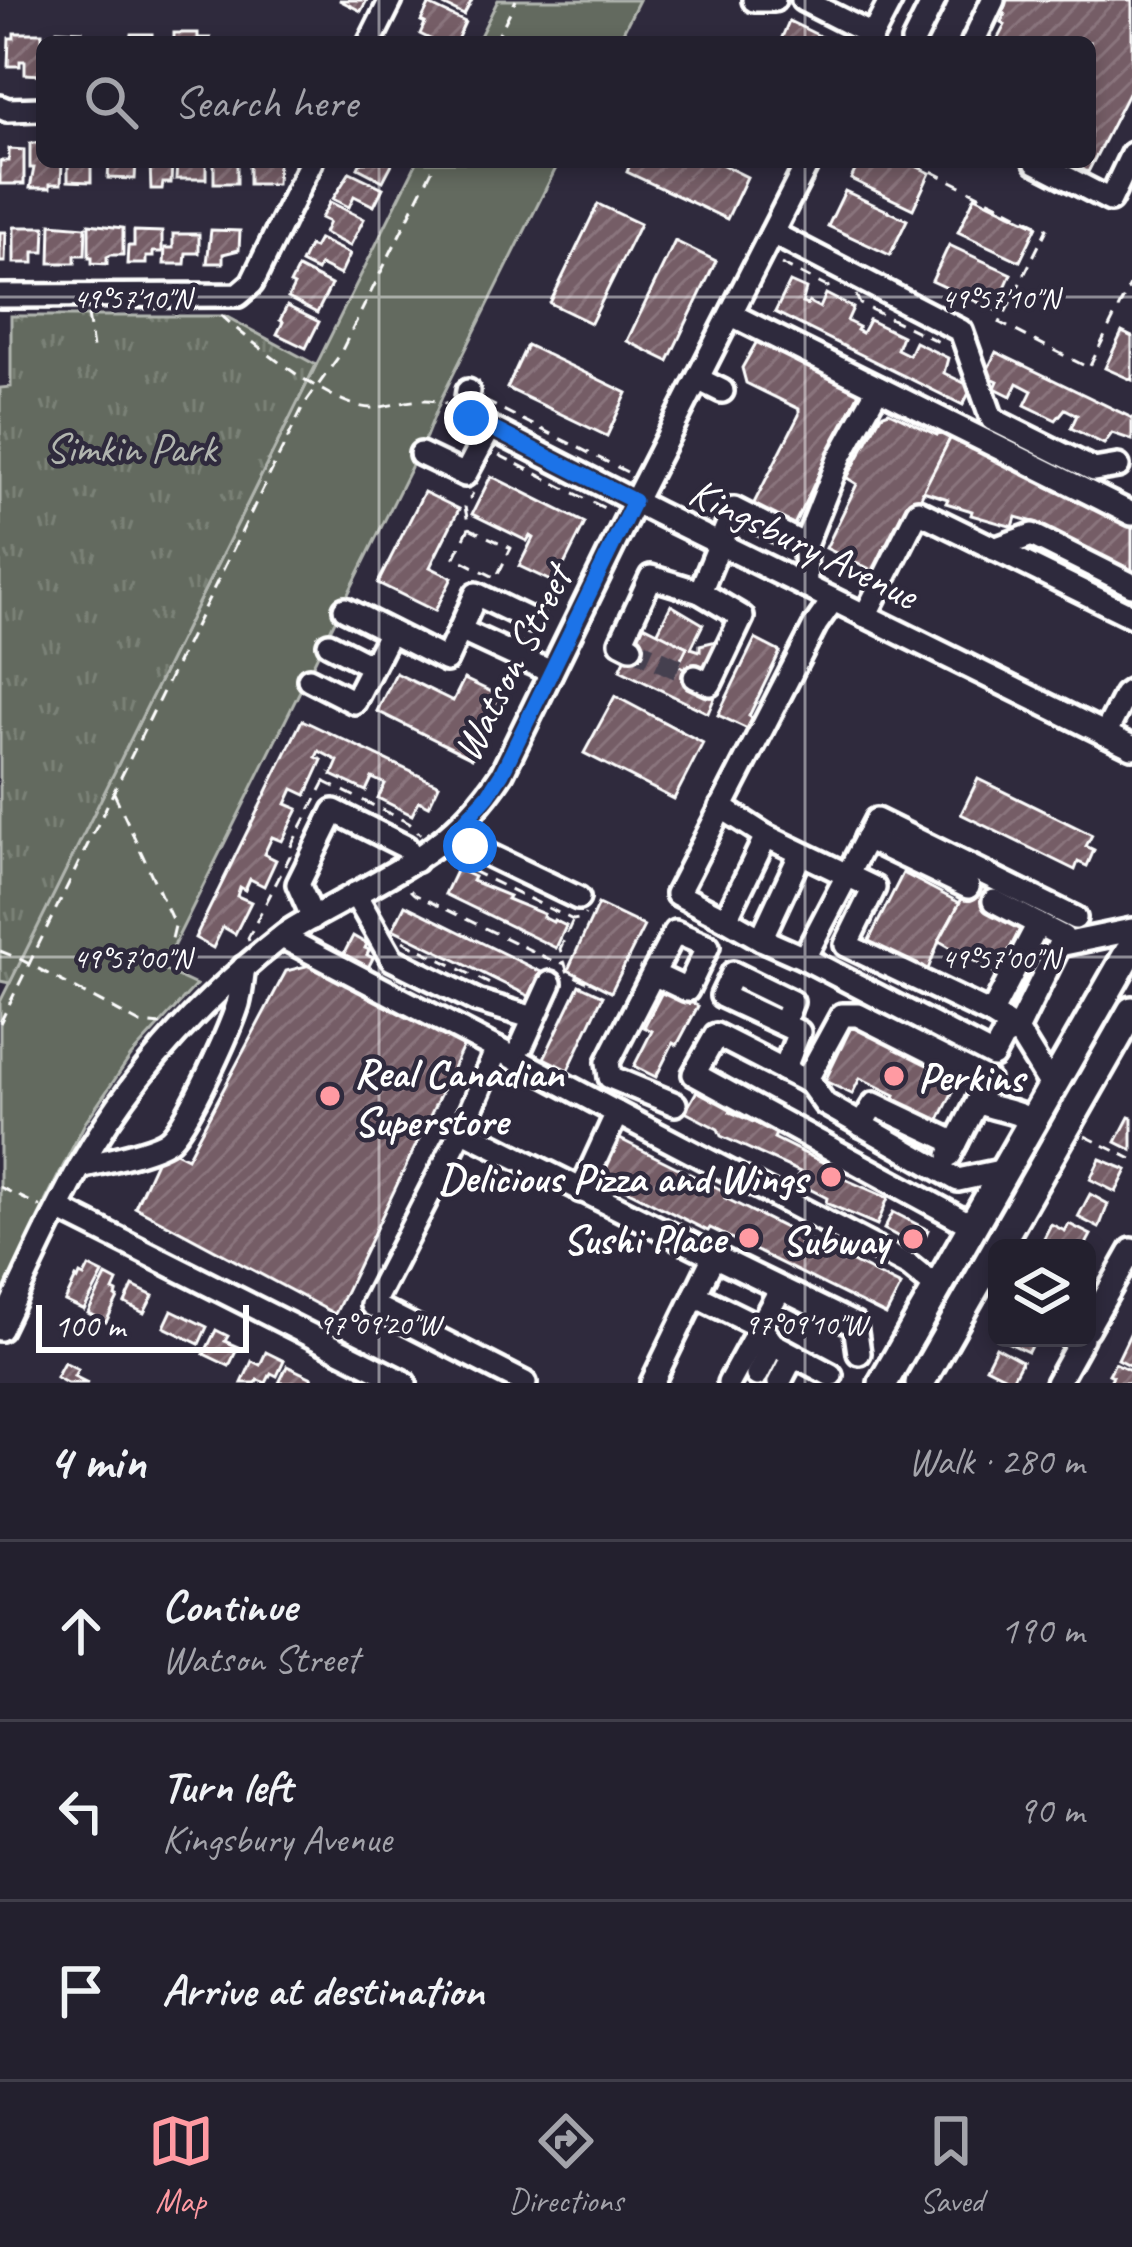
<!DOCTYPE html>
<html lang="en">
<head>
<meta charset="utf-8">
<style>
	:root { --surface:#23202e; --page:#2b2836; --text:#f1f3f6; --muted:#a3a3aa; --line:#403e4a; --accent:#ff9aa2 }
	body { margin:0; font-family:Caveat,sans-serif; background:var(--page); color:var(--text) }
	.controls { position:absolute; right:36px; bottom:36px; display:grid; overflow:hidden; border-radius:18px; box-shadow:0 6px 18px #0003 }
	.controls button { width:108px; height:108px; display:grid; place-items:center; padding:0; border:0; border-bottom:3px solid var(--line); background:var(--surface); color:var(--text); font:60px sans-serif }
	.scale { position:absolute; left:36px; bottom:30px; width:213px; box-sizing:border-box; padding-left:12px; border:6px solid #fff; border-top:0; font-size:33px; line-height:42px; white-space:nowrap; color:#fff; -webkit-text-stroke:9px #2f2a3d; paint-order:stroke }
	.stop { position:absolute; width:36px; height:36px; margin:-27px; border:9px solid #1a73e8; border-radius:50%; background:#fff }
	.stop.end { background:#1a73e8; border-color:#fff; box-shadow:0 3px 12px #0008 }
	.list { margin:0; padding:0; list-style:none }
	h2 { display:flex; justify-content:space-between; align-items:center; height:156px; margin:0; padding:0 48px; font-size:51px }
	h2 small { font-size:39px; font-weight:400; color:var(--muted) }
	.list li { display:grid; grid-template-columns:78px 1fr auto; gap:36px; align-items:center; box-sizing:border-box; height:180px; padding:0 48px; border-top:3px solid var(--line) }
	.list b { display:block; font-size:45px; white-space:nowrap }
	.list p { margin:0; font-size:39px; white-space:nowrap; color:var(--muted) }
	.list em { font-size:39px; font-style:normal; color:var(--muted) }
	.icon { flex:none; width:66px; height:66px; fill:none; stroke:currentColor; stroke-width:2; stroke-linecap:round; stroke-linejoin:round }
	.map { position:relative; flex:none; width:1132px; height:1383px; overflow:hidden }
	.search { position:absolute; background:var(--surface); box-shadow:0 6px 18px #0003; left:36px; right:36px; top:36px; height:132px; display:flex; align-items:center; gap:30px; box-sizing:border-box; padding:0 42px; border-radius:18px; color:var(--muted); font-size:45px }
	.sheet { height:696px; background:var(--surface) }
	nav { display:flex; justify-content:space-around; align-items:center; box-sizing:border-box; height:168px; border-top:3px solid var(--line); background:var(--surface); font-size:33px; color:var(--muted) }
	nav a { display:grid; justify-items:center; gap:6px }
	nav .on { color:var(--accent) }
	.map>svg:first-child { display:block }
	.grass { fill:#636b5f; stroke:#b1b5af; stroke-width:3 }
	.park { fill:url(#park-tufts); stroke:#b1b5af; stroke-width:3 }
	.building { fill:url(#building-hatch); stroke:#fff; stroke-width:3 }
	.lines { fill:none; stroke-linecap:round; stroke-linejoin:round }
	.minor-tunnel { stroke:#443f50; stroke-width:21; stroke-dasharray:21 10; stroke-linecap:butt }
	.minor-casing { stroke:#fff; stroke-width:30 }
	.major-casing { stroke:#fff; stroke-width:36 }
	.path { stroke:#fff; stroke-width:3; stroke-dasharray:12 9; stroke-linecap:butt }
	.minor { stroke:#2f2a3d; stroke-width:21 }
	.major { stroke:#2f2a3d; stroke-width:27 }
	.route { stroke:#1a73e8; stroke-width:15 }
	.ticks { fill:none; stroke:#fff; stroke-width:3; stroke-opacity:0.45 }
	.poi-dot { fill:#ff9aa2; stroke:#2f2a3d; stroke-width:4.5 }
	.labels { text-anchor:middle; stroke-width:9; stroke-linejoin:round; paint-order:stroke }
	.park-label { font-size:42px; fill:#b1b5af; stroke:#2f2a3d }
	.street-label { font-size:42px; fill:#fff; stroke:#2f2a3d }
	.poi-label { font-size:42px; font-weight:bold; fill:#fff; stroke:#2f2a3d; text-anchor:end }
	.ticks-label { font-size:30px; text-anchor:middle; fill:#fff; stroke:#2f2a3d; stroke-width:9; stroke-linejoin:round; paint-order:stroke }
</style>
</head>
<body>
<div class="map">
<svg width="1132" height="1383" viewBox="0 0 1132 1383">
	<defs>
		<pattern id="park-tufts" width="24" height="20" patternUnits="userSpaceOnUse" patternTransform="scale(3)"><rect width="24" height="20" fill="#636b5f"/><path d="M3 7l-1-3M5 7V3M7 7l1-3M15 17l-1-3M17 17v-4M19 17l1-3" fill="none" stroke="#7a8177"/></pattern>
		<pattern id="building-hatch" width="6" height="6" patternUnits="userSpaceOnUse" patternTransform="scale(3)"><rect width="6" height="6" fill="#755d66"/><path d="M-1 1l2-2M0 6l6-6M5 7l2-2" fill="none" stroke="#8a757d"/></pattern>
	</defs>
	<rect width="100%" height="100%" fill="#2f2a3d"/>
	<filter id="ink" filterUnits="userSpaceOnUse"><feTurbulence type="fractalNoise" baseFrequency=".00833" numOctaves="2"/><feDisplacementMap in="SourceGraphic" scale="24" xChannelSelector="R" yChannelSelector="G"/><feConvolveMatrix kernelMatrix="1 2 1 2 8 2 1 2 1" color-interpolation-filters="sRGB"/></filter>
	<g filter="url(#ink)">
		<g class="grass">
			<polygon points="498,0 639,0 618,42 477,42"/>
			<polygon points="417,162 559,162 442,397 426,437 162,969 196,985 131,1056 85,1123 45,1202 46,1212 0,1303 0,1002"/>
		</g>
		<polygon class="park" points="11,316 225,316 316,365 10,983 0,981 0,388 11,387"/>
		<g class="building">
			<polygon points="339,0 367,0 361,11"/>
			<polygon points="433,0 472,0 464,15"/>
			<polygon points="1004,0 1132,0 1132,86 1088,172 1068,162 1090,162 1090,42 996,42 1005,25 1001,22 1005,14 998,11"/>
			<polygon points="429,5 465,22 456,42 436,42 420,34 425,23 421,21"/>
			<polygon points="789,21 826,39 824,42 780,42"/>
			<polygon points="57,30 82,31 82,42 48,42 48,35 57,35"/>
			<polygon points="14,33 42,33 42,75 25,74 25,61 20,61 20,66 8,66 9,38 14,38"/>
			<polygon points="174,33 198,33 198,38 210,38 210,42 174,42"/>
			<polygon points="131,34 152,34 152,39 166,39 166,42 130,42"/>
			<polygon points="30,143 42,143 42,162 62,163 61,184 50,184 50,188 30,188 34,168 30,168"/>
			<polygon points="9,149 24,150 24,184 0,184 0,161 9,161"/>
			<polygon points="68,162 91,162 91,182 68,181"/>
			<polygon points="136,162 135,179 108,178 109,163 103,163"/>
			<polygon points="150,162 172,162 171,183 163,183 162,189 151,189"/>
			<polygon points="177,162 206,162 206,179 176,179"/>
			<rect x="214" y="162" width="23" height="21"/>
			<polygon points="249,162 278,162 277,184 249,184"/>
			<polygon points="361,162 393,162 383,181 358,168"/>
			<polygon points="631,162 717,162 747,177 727,219 627,172"/>
			<polygon points="859,162 907,162 930,173 913,209 851,179"/>
			<polygon points="350,172 383,188 374,206 354,196 349,207 333,199"/>
			<polygon points="845,191 907,220 890,255 828,226"/>
			<polygon points="975,196 1037,226 1020,261 958,232"/>
			<polygon points="330,202 364,219 350,246 324,233 329,222 321,218"/>
			<polygon points="598,204 640,224 591,323 550,303"/>
			<polygon points="51,224 86,227 85,255 75,255 75,263 50,263"/>
			<polygon points="89,224 123,228 123,255 111,255 107,257 107,264 92,263 92,257 89,257"/>
			<polygon points="14,227 45,227 44,252 34,252 34,263 14,263"/>
			<polygon points="211,230 240,231 239,250 223,254 223,263 207,263"/>
			<polygon points="134,231 162,232 162,252 153,252 153,257 146,257 146,264 127,264 128,246 134,246"/>
			<polygon points="0,232 6,232 5,262 0,262"/>
			<polygon points="173,234 199,234 199,253 186,253 185,264 164,264 165,248 173,248"/>
			<polygon points="319,239 350,254 340,275 320,265 317,271 301,263 309,246 314,248"/>
			<polygon points="675,241 716,261 668,361 627,341"/>
			<polygon points="949,245 1011,274 995,310 932,281"/>
			<polygon points="298,268 331,285 317,313 288,298 294,286 290,284"/>
			<polygon points="790,282 806,289 802,303 807,305 809,302 820,308 826,294 853,308 847,321 859,327 857,330 862,333 869,320 902,336 897,349 909,355 915,342 948,358 944,373 972,387 963,405 775,312"/>
			<polygon points="287,306 319,322 306,348 277,334 283,322 280,320"/>
			<polygon points="1122,332 1132,337 1132,380 1105,368"/>
			<polygon points="760,336 858,382 858,395 793,527 756,514 753,505 799,415 799,409 746,383 742,368"/>
			<polygon points="527,345 627,393 607,436 507,388"/>
			<polygon points="996,352 1132,418 1132,440 1112,433 1104,444 1071,428 1077,415 1065,409 1056,420 1025,405 1032,391 1017,383 1011,396 995,388 998,381 985,375"/>
			<polygon points="889,412 937,435 942,427 953,433 894,551 885,546 874,572 826,548 857,484 847,478 881,415"/>
			<polygon points="953,433 1132,522 1132,572 1116,568 1117,564 1097,558 1098,554 1080,549 1080,546 1037,528 1037,523 1016,517 1013,527 971,515 972,511 946,503 948,499 923,491"/>
			<polygon points="491,476 585,523 555,583 519,566 533,538 530,536 527,541 472,514"/>
			<polygon points="424,492 459,509 430,567 452,578 435,611 378,583"/>
			<polygon points="671,605 703,624 691,648 700,651 700,645 716,641 722,645 706,678 678,665 687,647 657,633"/>
			<polygon points="642,624 687,647 678,665 697,674 693,680 716,694 708,713 620,670"/>
			<polygon points="755,639 780,652 749,716 755,720 750,730 718,715"/>
			<polygon points="396,673 453,701 464,679 502,697 472,758 377,711"/>
			<polygon points="615,696 703,743 674,799 584,753"/>
			<polygon points="302,720 439,785 429,806 419,801 412,815 378,798 385,784 372,778 366,791 332,775 338,761 319,751 316,757 322,760 306,795 293,789 286,804 298,809 282,841 272,837 264,854 276,860 264,886 250,879 245,890 240,887 237,896 251,902 235,934 223,927 213,948 195,938"/>
			<polygon points="978,779 1092,835 1086,846 1094,850 1087,866 1078,862 1075,870 961,814"/>
			<polygon points="457,869 474,877 472,881 509,896 507,899 544,914 543,917 553,922 554,920 566,926 556,948 445,894"/>
			<polygon points="903,873 960,903 939,941 925,977 867,944"/>
			<polygon points="973,878 999,892 990,911 1021,928 997,974 939,941"/>
			<polygon points="598,904 644,926 611,992 568,970"/>
			<polygon points="405,905 543,973 531,997 393,929"/>
			<polygon points="353,936 367,944 365,948 369,950 367,955 373,958 367,970 342,957"/>
			<polygon points="314,964 464,1045 335,1314 135,1207 163,1146 187,1158 286,971"/>
			<polygon points="579,985 603,996 568,1070 544,1058"/>
			<polygon points="664,988 698,1006 677,1045 673,1043 656,1077 634,1066 652,1031 644,1027"/>
			<polygon points="852,1025 939,1067 962,1073 938,1122 893,1100 895,1095 860,1078 852,1094 825,1081"/>
			<polygon points="698,1089 732,1107 730,1112 777,1132 774,1138 842,1172 840,1177 888,1198 877,1225 826,1203 827,1198 794,1181 800,1172 721,1136 718,1129 685,1112"/>
			<polygon points="1129,1117 1132,1118 1132,1150 1116,1142"/>
			<polygon points="616,1137 728,1193 725,1198 901,1286 886,1315 710,1228 708,1231 597,1175"/>
			<polygon points="1100,1159 1127,1170 1116,1192 1090,1179"/>
			<polygon points="1090,1194 1108,1204 1099,1228 1078,1217"/>
			<polygon points="893,1212 928,1230 920,1248 884,1229"/>
			<polygon points="1051,1224 1065,1231 1069,1224 1091,1235 1084,1248 1068,1248 1060,1244 1058,1248 1053,1248 1042,1242"/>
			<polygon points="89,1267 103,1274 84,1310 65,1301 76,1278 78,1280 80,1275 84,1277"/>
			<polygon points="106,1276 117,1282 113,1291 117,1293 116,1297 118,1298 106,1322 88,1313"/>
			<polygon points="133,1286 153,1296 144,1313 125,1303"/>
			<polygon points="172,1310 207,1327 199,1344 164,1327"/>
			<polygon points="216,1330 228,1336 225,1341 238,1347 229,1366 204,1354"/>
			<polygon points="1132,1330 1132,1366 1118,1359"/>
			<polygon points="1009,1338 1035,1338 1028,1352 1007,1342"/>
			<polygon points="996,1347 1022,1361 1012,1380 986,1367"/>
			<polygon points="266,1352 284,1361 277,1376 271,1373 266,1383 258,1380 256,1383 242,1383 252,1361 260,1365"/>
			<polygon points="64,1362 78,1369 74,1376 88,1383 67,1383 56,1377"/>
			<polygon points="1115,1363 1132,1371 1132,1383 1109,1383 1113,1376 1109,1374"/>
			<polygon points="287,1366 312,1378 309,1383 279,1383"/>
		</g>
		<g class="lines">
			<polyline class="minor-tunnel" points="631,647 695,677"/>
			<g class="minor-casing">
				<g id="minor">
					<polyline points="754,0 774,0"/>
					<polyline points="803,0 872,35"/>
					<polyline points="370,42 391,0"/>
					<polyline points="869,42 891,0"/>
					<polyline points="913,42 934,0"/>
					<polyline points="973,42 993,0"/>
					<polyline points="0,107 7,110 42,109"/>
					<polyline points="1036,162 1110,200 1132,154"/>
					<polyline points="772,233 961,331 992,419 1094,470 1118,466"/>
					<polyline points="0,296 238,295 252,283 311,162"/>
					<polyline points="732,315 1132,514"/>
					<polyline points="698,379 722,391"/>
					<polyline points="468,391 465,411 471,418 657,513 1132,747"/>
					<polyline points="421,454 465,475 490,428"/>
					<polyline points="994,549 1032,535 1132,585"/>
					<polyline points="806,587 805,545 840,457 878,388"/>
					<polyline points="345,609 446,660 460,630"/>
					<polyline points="865,616 918,511 1132,616"/>
					<polyline points="532,621 476,594 460,630 551,672"/>
					<polyline points="329,644 372,666"/>
					<polyline points="631,647 621,642 651,577 700,592 734,509 805,545"/>
					<polyline points="695,677 710,684 742,617 700,592"/>
					<polyline points="309,679 354,702 390,632"/>
					<polyline points="1105,734 1125,695 1132,690"/>
					<polyline points="721,807 766,836"/>
					<polyline points="456,831 470,846 578,898"/>
					<polyline points="866,838 968,887"/>
					<polyline points="801,853 761,939 726,919 766,836 874,888 846,945 991,1014"/>
					<polyline points="355,894 392,959 477,1001 534,1018"/>
					<polyline points="994,901 1038,924"/>
					<polyline points="313,918 298,884 334,811 406,847 415,861"/>
					<polyline points="726,919 677,894 816,624 833,600"/>
					<polyline points="282,937 497,1049 462,1130 714,1256"/>
					<polyline points="761,939 804,958"/>
					<polyline points="1059,945 1132,930"/>
					<polyline points="653,974 687,990 708,946 675,932 653,974 650,980 608,1062 610,1077 675,1104"/>
					<polyline points="783,1024 792,1002 733,973 722,996 799,1032 784,1070"/>
					<polyline points="522,1045 550,983"/>
					<polyline points="497,1049 617,1113 581,1191"/>
					<path d="M806,1081L842,1015H858L987,1080L977,1102C996,1110 1015,1110 1033,1121"/>
					<polyline points="1052,1087 1017,1030 991,1014 1038,924 1063,937 1017,1030 1003,1037 993,1056 804,958 876,820 1075,918"/>
					<polyline points="617,1113 910,1266 937,1288"/>
					<polyline points="861,1125 874,1104 956,1143"/>
					<polyline points="462,1130 372,1305 525,1383"/>
					<polyline points="950,1155 977,1102"/>
					<path d="M80,1167C98,1163 157,1151 170,1139C188,1123 230,1030 238,1004C241,993 242,979 244,967"/>
					<polyline points="59,1209 405,1383"/>
					<polyline points="973,1226 694,1074 716,1035 810,1083 825,1104 958,1180 1005,1170"/>
					<polyline points="695,1295 760,1327 773,1344 831,1375"/>
					<path d="M0,1329C27,1274 51,1218 81,1165C132,1073 203,998 285,934C302,922 322,913 341,902C410,864 457,841 502,773L635,501L808,162"/>
					<polyline points="1087,1329 1132,1250"/>
					<polyline points="757,1375 773,1344"/>
					<polyline points="652,1383 714,1256 855,1325 859,1353"/>
					<polyline points="729,1383 780,1290"/>
					<polyline points="779,1383 793,1356"/>
					<polyline points="1057,1383 1082,1338"/>
				</g>
			</g>
			<g class="major-casing">
				<g id="major">
					<polyline points="883,1383 1132,947"/>
					<polyline points="920,1383 1132,1011"/>
				</g>
			</g>
			<g class="path">
				<polyline points="495,42 516,0"/>
				<polyline points="913,162 1047,229 1000,323 1089,368 1132,281"/>
				<polyline points="781,264 827,287 833,285"/>
				<polyline points="856,295 860,304 945,345"/>
				<polyline points="88,315 93,348"/>
				<path d="M221,315C249,341 334,409 372,408C397,406 422,394 446,404"/>
				<polyline points="485,401 627,472"/>
				<polyline points="499,455 608,510"/>
				<polyline points="469,528 511,548 496,578 455,557 469,528 465,507 473,493"/>
				<polyline points="325,782 409,823 420,834"/>
				<polyline points="114,793 175,926 171,943"/>
				<polyline points="454,860 464,867 573,920 583,918 585,914"/>
				<polyline points="410,890 414,894 551,960 566,964"/>
				<polyline points="572,922 560,949 568,973 591,984"/>
				<polyline points="249,941 248,938 290,856 289,850 330,772"/>
				<polyline points="403,941 496,987"/>
				<polyline points="0,951 18,958 140,1023 161,1025"/>
				<polyline points="0,1023 304,405 339,356 436,162"/>
				<polyline points="1085,1136 1132,1159"/>
				<polyline points="0,1187 41,1207"/>
			</g>
			<use href="#minor" class="minor"/>
			<use href="#major" class="major"/>
		</g>
	</g>
	<g class="lines" filter="url(#ink)">
		<polyline class="route" points="470,846 456,831 488,795 502,773 634,501 471,418"/>
	</g>
	<path class="ticks" d="M379,0V42M805,0V42M379,162V1383M805,162V1383M0,297H1132M0,957H1132"/>
	<g class="poi-dot">
		<circle cx="894" cy="1076" r="12"/>
		<circle cx="330" cy="1096" r="12"/>
		<circle cx="831" cy="1177" r="12"/>
		<circle cx="749" cy="1238" r="12"/>
		<circle cx="913" cy="1239" r="12"/>
	</g>
	<g class="labels">
		<g class="park-label">
			<text x="131" y="462">Simkin Park</text>
		</g>
		<g class="street-label">
			<text transform="translate(804 542) rotate(26)" y="15">Kingsbury Avenue</text>
			<text transform="translate(511 663) rotate(-63)" y="15">Watson Street</text>
		</g>
		<g class="poi-label">
			<text x="354" y="1087" text-anchor="start">Real Canadian<tspan x="354" dy="48">Superstore</tspan></text>
			<text x="918" y="1091" text-anchor="start">Perkins</text>
			<text x="807" y="1192">Delicious Pizza and Wings</text>
			<text x="725" y="1253">Sushi Place</text>
			<text x="889" y="1254">Subway</text>
		</g>
	</g>
	<g class="ticks-label">
		<text x="132" y="308">49°57'10"N</text>
		<text x="1000" y="308">49°57'10"N</text>
		<text x="132" y="968">49°57'00"N</text>
		<text x="1000" y="968">49°57'00"N</text>
		<text x="379" y="1334">97°09'20"W</text>
		<text x="805" y="1334">97°09'10"W</text>
	</g>
</svg>
<div class="controls">
<button><svg class="icon" aria-label="layers" viewBox="0 0 24 24"><path d="M12 4l9 5-9 5-9-5zM3 14l9 5 9-5"/></svg></button>
</div>
<div class="scale">100 m</div>
<div class="stop" style="left:470px;top:846px"></div>
<div class="stop end" style="left:471px;top:418px"></div>
<div class="search"><svg class="icon" aria-label="search" viewBox="0 0 24 24"><circle cx="10" cy="10" r="6"/><path d="M15 15l6 6"/></svg>Search here</div>
</div>
<section class="sheet">
<h2>4 min<small>Walk · 280 m</small></h2>
<ul class="list">
<li><svg class="icon" aria-label="ahead" viewBox="0 0 24 24"><path d="M12 20V5M6 11l6-6 6 6"/></svg><div><b>Continue</b><p>Watson Street</p></div><em>190 m</em></li>
<li><svg class="icon" aria-label="left" viewBox="0 0 24 24"><path d="M17 20v-9H6M10 6l-5 5 5 5"/></svg><div><b>Turn left</b><p>Kingsbury Avenue</p></div><em>90 m</em></li>
<li><svg class="icon" aria-label="arrive" viewBox="0 0 24 24"><path d="M6 21V4h12l-3 4 3 4H6"/></svg><div><b>Arrive at destination</b></div></li>
</ul>
</section>
<nav>
<a class="on"><svg class="icon" aria-label="map" viewBox="0 0 24 24"><path d="M3 6l6-2 6 2 6-2v14l-6 2-6-2-6 2zM9 4v14M15 6v14"/></svg>Map</a>
<a><svg class="icon" aria-label="directions" viewBox="0 0 24 24"><path d="M12 3l9 9-9 9-9-9zM9 14v-3h6M13 9l2 2-2 2"/></svg>Directions</a>
<a><svg class="icon" aria-label="saved" viewBox="0 0 24 24"><path d="M7 4h10v16l-5-4-5 4z"/></svg>Saved</a>
</nav>
</body>
</html>
